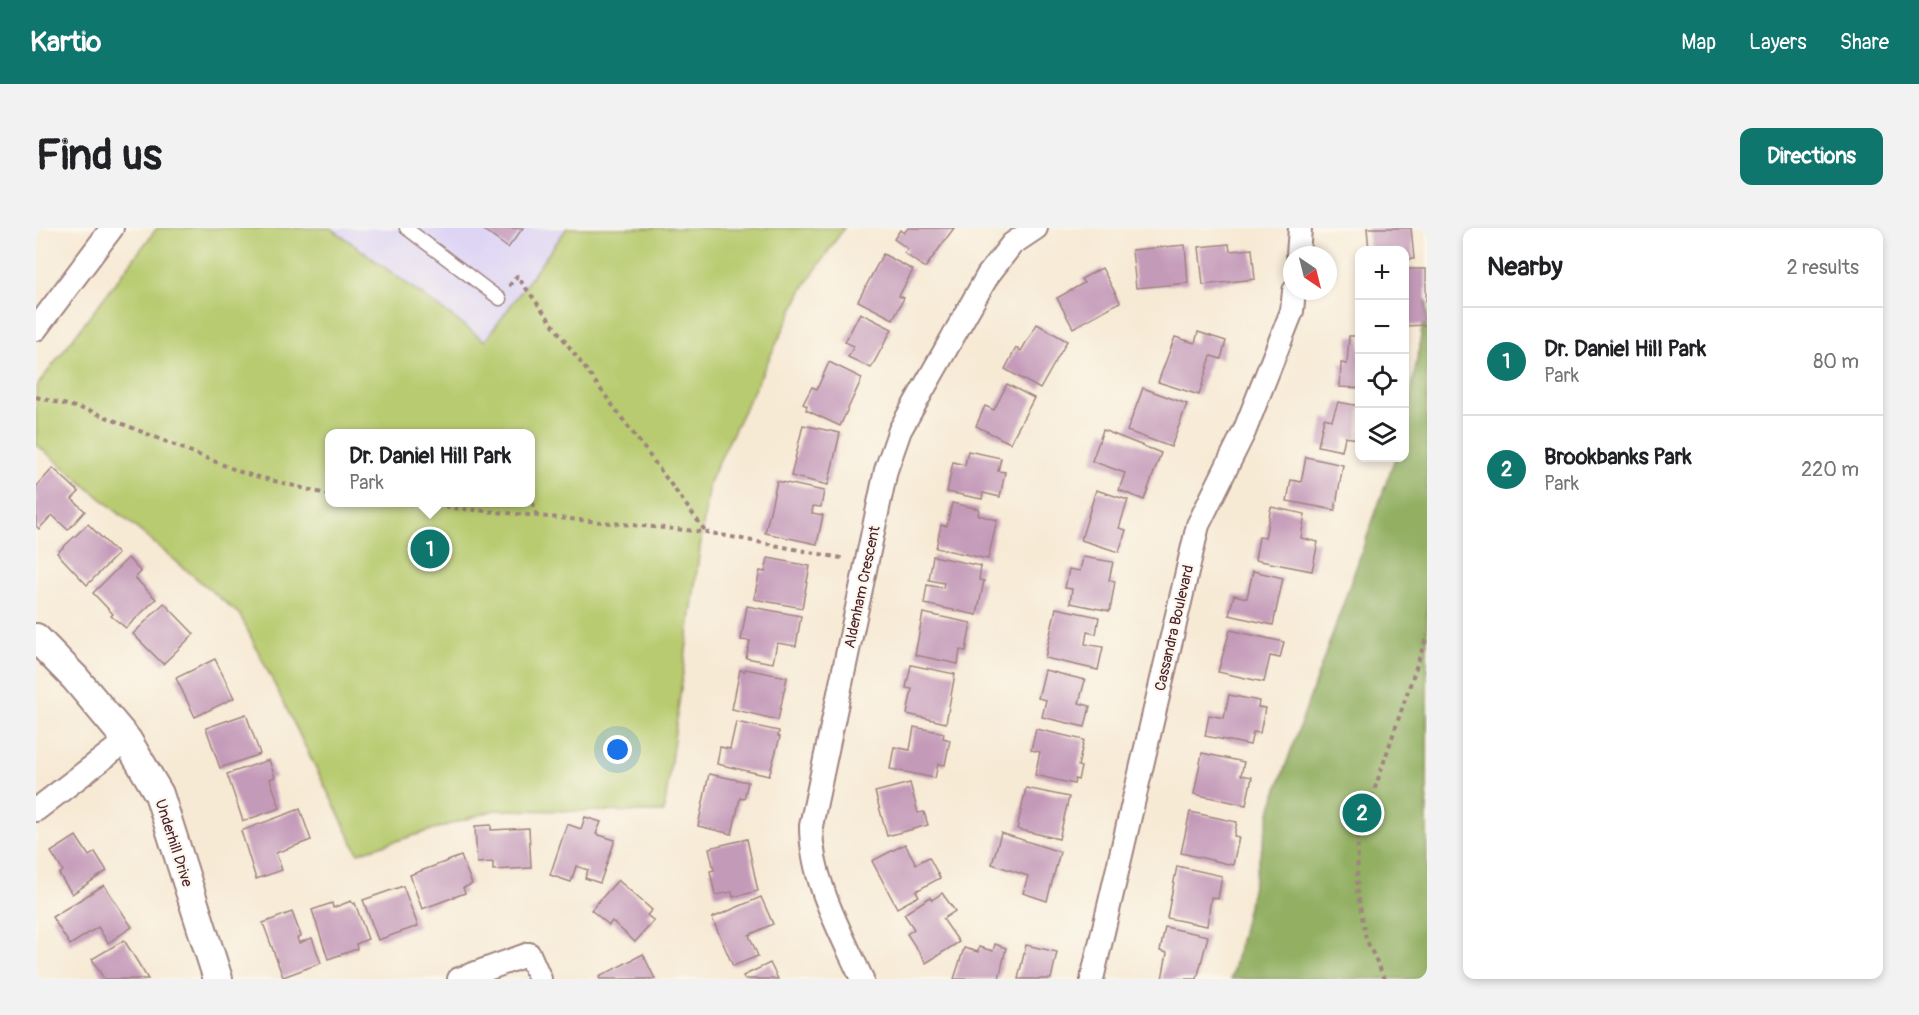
<!DOCTYPE html>
<html lang="en">
<head>
<meta charset="utf-8">
<style>
	:root { --surface:#fff; --page:#f2f2f2; --text:#202124; --muted:#757577; --line:#e0e0e0; --accent:#0f766e }
	body { margin:0; font-family:Pangolin,sans-serif; background:var(--page); color:var(--text) }
	.controls { position:absolute; right:18px; top:18px; display:grid; overflow:hidden; border-radius:12px; box-shadow:0 3px 9px #0003 }
	.controls button { width:54px; height:54px; display:grid; place-items:center; padding:0; border:0; border-bottom:2px solid var(--line); background:var(--surface); color:var(--text); font:30px sans-serif }
	.compass { position:absolute; left:1247px; top:18px; width:54px; height:54px; border-radius:50%; background:var(--surface); box-shadow:0 3px 9px #0003; rotate:145deg }
	.you { position:absolute; left:582px; top:522px; width:21px; height:21px; margin:-15px; border:4px solid #fff; border-radius:50%; background:#1a73e8; box-shadow:0 0 0 9px #1a73e833 }
	.badge { display:grid; place-items:center; width:39px; height:39px; border-radius:50%; background:var(--accent); color:#fff; font-size:20px; font-weight:700 }
	.pin { position:absolute; translate:-50% -50%; border:3px solid #fff; box-shadow:0 2px 6px #0006 }
	.popup { position:absolute; left:289px; top:201px; width:210px; height:78px; box-sizing:border-box; display:grid; place-content:center; border-radius:12px; background:var(--surface); filter:drop-shadow(0 2px 4px #0005); font-size:20px; white-space:nowrap; color:var(--muted) }
	.popup b { font-size:22px; color:var(--text) }
	.popup::after { content:''; position:absolute; left:50%; top:100%; margin-left:-12px; border:12px solid transparent; border-top-color:var(--surface) }
	.list { margin:0; padding:0; list-style:none }
	h2 { display:flex; justify-content:space-between; align-items:center; height:78px; margin:0; padding:0 24px; font-size:26px }
	h2 small { font-size:20px; font-weight:400; color:var(--muted) }
	.list li { display:grid; grid-template-columns:39px 1fr auto; gap:18px; align-items:center; box-sizing:border-box; height:108px; padding:0 24px; border-top:2px solid var(--line) }
	.list b { display:block; font-size:22px; white-space:nowrap }
	.list p { margin:0; font-size:20px; white-space:nowrap; color:var(--muted) }
	.list em { font-size:20px; font-style:normal; color:var(--muted) }
	.icon { flex:none; width:33px; height:33px; fill:none; stroke:currentColor; stroke-width:2; stroke-linecap:round; stroke-linejoin:round }
	.map { position:relative; flex:none; width:1391px; height:751px; overflow:hidden; border-radius:12px }
	header { display:flex; align-items:center; gap:36px; box-sizing:border-box; height:84px; padding:0 30px; background:var(--accent); color:#fff }
	header strong { font-size:28px }
	nav { display:flex; gap:33px; margin-inline-start:auto; font-size:21px }
	.intro { display:flex; align-items:center; justify-content:space-between; box-sizing:border-box; height:144px; padding:0 36px }
	h1 { margin:0; font-size:42px }
	.button { padding:15px 27px; border-radius:12px; background:var(--accent); color:#fff; font-size:21px; font-weight:700 }
	main { display:flex; gap:36px; padding:0 36px }
	aside { flex:1; background:var(--surface); border-radius:12px; box-shadow:0 3px 9px #0003 }
	.map>svg:first-child { display:block }
	.built { fill:#ded5f5 }
	.green { fill:#b8cb6f; stroke:#81754d; stroke-width:1.5; fill-rule:evenodd }
	.forest { fill:#92af62; stroke:#6e6746; stroke-width:1.5 }
	.building { fill:#c49ab9 }
	.lines { fill:none; stroke-linecap:round; stroke-linejoin:round }
	.service-casing { stroke:#a08480; stroke-width:15 }
	.minor-casing { stroke:#a08480; stroke-width:26 }
	.tertiary-casing { stroke:#a08480; stroke-width:32 }
	.path { stroke:#a08480; stroke-width:4; stroke-dasharray:4.5 4.5; stroke-linecap:butt }
	.service { stroke:#fff; stroke-width:12 }
	.minor { stroke:#fff; stroke-width:22 }
	.tertiary { stroke:#fff; stroke-width:28 }
	.labels { text-anchor:middle; stroke-width:4.5; stroke-linejoin:round; paint-order:stroke }
	.street-label { font-size:15px; fill:#4a1f2b; stroke:#fbf7ec }
</style>
</head>
<body>
<header>
<strong>Kartio</strong>
<nav><a>Map</a><a>Layers</a><a>Share</a></nav>
</header>
<div class="intro"><h1>Find us</h1><a class="button">Directions</a></div>
<main>
<div class="map">
<svg width="1391" height="751" viewBox="0 0 1391 751">
	<rect width="100%" height="100%" fill="#fbf7ec"/>
	<filter id="ink" filterUnits="userSpaceOnUse"><feTurbulence type="fractalNoise" baseFrequency=".0167" numOctaves="2"/><feDisplacementMap in="SourceGraphic" scale="12" xChannelSelector="R" yChannelSelector="G"/><feConvolveMatrix kernelMatrix="1 2 1 2 8 2 1 2 1" color-interpolation-filters="sRGB"/></filter>
	<filter id="wash" filterUnits="userSpaceOnUse"><feTurbulence type="fractalNoise" baseFrequency=".008" numOctaves="4" result="noise"/><feDisplacementMap in="SourceGraphic" scale="24" xChannelSelector="R" yChannelSelector="G"/><feGaussianBlur stdDeviation="1.35" result="paint"/><feColorMatrix in="noise" values="0 0 0 0 0 0 0 0 0 0 0 0 0 0 0 0 0 1.4 0 .05"/><feComposite in="paint" operator="in"/></filter>
	<g filter="url(#wash)">
		<rect width="100%" height="100%" fill="#f7ead5"/>
		<polygon class="built" points="295,0 531,0 449,113"/>
		<path class="green" d="M121,0H295L449,113L531,0H808L768,59L673,254L628,584L459,582L322,625L204,387L0,216V159ZM294,206H494V274H294Z"/>
		<polygon class="forest" points="1391,72 1391,751 1195,751 1236,576 1359,230 1368,230 1369,202"/>
		<g id="blocks">
			<g class="building">
				<polygon points="445,0 487,0 472,20"/>
				<polygon points="872,0 918,0 889,40 868,25 872,21 858,11 864,2 868,5"/>
				<polygon points="1331,0 1375,0 1378,31 1368,31 1368,22 1333,22"/>
				<polygon points="1193,16 1194,23 1216,21 1219,51 1167,57 1163,19"/>
				<polygon points="1149,17 1152,55 1100,60 1096,22"/>
				<polygon points="847,26 877,42 863,68 868,70 857,91 822,73"/>
				<polygon points="1066,40 1084,74 1037,100 1021,70 1048,55 1045,51"/>
				<polygon points="1368,41 1390,41 1390,97 1368,98"/>
				<polygon points="824,85 856,101 835,140 812,129 818,118 809,114"/>
				<polygon points="1001,96 1031,113 1004,161 969,141 980,120 985,123"/>
				<polygon points="1162,104 1190,113 1185,131 1175,128 1163,167 1122,154 1139,109 1159,115"/>
				<polygon points="1313,108 1324,108 1324,160 1304,159 1305,135 1311,136"/>
				<polygon points="793,134 826,150 804,198 770,182 771,178 767,176 776,159 781,161"/>
				<polygon points="971,156 998,170 974,215 940,198 949,178 958,182"/>
				<polygon points="1107,160 1151,176 1135,219 1091,203"/>
				<polygon points="1302,174 1324,178 1321,211 1309,209 1306,223 1282,218 1288,190 1296,192"/>
				<polygon points="767,197 804,205 792,257 755,248"/>
				<polygon points="1067,202 1125,225 1108,272 1083,262 1089,245 1056,233"/>
				<polygon points="932,223 965,230 962,243 969,244 964,269 947,265 946,271 911,264 917,234 929,237"/>
				<polygon points="1270,229 1307,237 1299,282 1251,273 1255,252 1265,254"/>
				<polygon points="17,240 43,264 36,271 49,283 32,302 16,287 3,301 0,298 0,259"/>
				<polygon points="741,253 788,263 785,279 777,278 776,285 787,287 781,316 729,305"/>
				<polygon points="1060,262 1092,272 1083,300 1090,302 1083,324 1045,312"/>
				<polygon points="916,275 943,281 942,287 961,292 952,331 900,320 905,297 911,298"/>
				<polygon points="1235,279 1269,286 1265,310 1282,314 1276,343 1219,332 1223,309 1229,310"/>
				<polygon points="52,296 82,326 51,357 21,325"/>
				<polygon points="897,328 945,338 943,352 948,353 941,387 888,376 891,357 907,360 908,355 893,352"/>
				<polygon points="1047,329 1077,334 1073,352 1079,353 1074,383 1034,375 1036,361 1029,360 1033,341 1044,343"/>
				<polygon points="92,330 105,344 99,350 120,371 90,400 75,388 77,386 57,365"/>
				<polygon points="732,330 774,338 766,380 718,371 724,343 729,344"/>
				<polygon points="1217,343 1247,350 1237,397 1193,387 1198,367 1211,370"/>
				<polygon points="128,375 158,406 127,436 97,406"/>
				<polygon points="711,378 765,388 760,418 741,415 737,435 710,430 714,413 705,412"/>
				<polygon points="1020,380 1063,389 1060,406 1051,404 1049,416 1067,419 1062,442 1009,430"/>
				<polygon points="887,385 935,395 930,423 924,422 922,436 879,427"/>
				<polygon points="1194,402 1248,414 1244,430 1234,428 1228,454 1182,444"/>
				<polygon points="179,431 198,470 159,489 140,450"/>
				<polygon points="875,437 919,446 910,495 871,486 876,461 870,460"/>
				<polygon points="709,441 751,449 742,492 696,481 704,442 709,443"/>
				<polygon points="1009,442 1049,452 1043,475 1054,478 1049,499 1006,489 1010,472 1002,470"/>
				<polygon points="1193,467 1223,473 1222,479 1229,480 1224,505 1217,504 1214,517 1169,508 1173,487 1188,490"/>
				<polygon points="210,486 224,526 184,540 170,500"/>
				<polygon points="700,494 743,503 742,508 744,509 733,548 681,536 684,519 694,521"/>
				<polygon points="878,499 908,505 907,510 914,512 909,537 902,536 899,550 854,541 858,519 874,522"/>
				<polygon points="1000,501 1048,512 1042,538 1045,539 1042,552 1039,551 1038,556 999,547 1004,524 995,522"/>
				<polygon points="1166,525 1208,534 1205,547 1216,549 1210,577 1158,566"/>
				<polygon points="233,532 239,549 234,551 244,580 207,593 191,546"/>
				<polygon points="673,546 712,554 708,571 704,570 696,606 662,598"/>
				<polygon points="874,555 882,585 888,584 892,597 851,608 839,564"/>
				<polygon points="990,560 1033,569 1023,611 981,601"/>
				<polygon points="264,581 275,612 240,625 246,642 220,651 205,603"/>
				<polygon points="1154,584 1201,594 1198,608 1203,609 1197,637 1145,625"/>
				<polygon points="549,589 565,594 560,606 579,612 564,655 549,650 552,642 540,638 535,654 514,647 531,596 545,601"/>
				<polygon points="455,597 455,602 493,600 495,640 457,642 457,634 441,635 439,598"/>
				<polygon points="965,605 1024,624 1011,673 987,665 992,648 956,636"/>
				<polygon points="40,608 53,628 59,624 71,643 36,666 23,646 27,643 15,624"/>
				<polygon points="711,611 722,663 697,669 696,664 679,667 674,643 678,642 673,620"/>
				<polygon points="869,616 880,636 893,629 904,650 880,663 883,668 861,680 836,633"/>
				<polygon points="425,628 436,656 427,660 429,665 386,681 374,647"/>
				<polygon points="1141,638 1186,648 1182,671 1175,669 1171,698 1131,690"/>
				<polygon points="582,652 616,682 611,687 618,693 599,714 576,693 573,697 555,682"/>
				<polygon points="68,657 96,699 72,715 62,699 34,717 16,689"/>
				<polygon points="367,658 382,698 342,712 327,672"/>
				<polygon points="906,665 919,683 907,691 923,714 890,735 871,706 878,701 868,686 894,669 896,672"/>
				<polygon points="725,669 737,696 713,707 722,728 697,738 676,690"/>
				<polygon points="315,673 317,676 319,675 332,711 320,716 321,721 292,731 276,682 296,675 297,680"/>
				<polygon points="256,684 265,708 261,710 263,715 276,710 285,735 247,749 227,695"/>
				<polygon points="1129,699 1172,708 1161,751 1126,751 1131,725 1124,723"/>
				<polygon points="88,712 112,751 68,751 56,731"/>
				<polygon points="959,716 970,720 963,751 918,751 928,720 942,724 943,719 957,723"/>
				<polygon points="990,717 1021,724 1015,751 982,751"/>
				<polygon points="607,726 619,751 564,751 563,749"/>
				<polygon points="734,735 742,751 708,751 707,748"/>
			</g>
		</g>
	</g>
	<g filter="url(#ink)">
		<use href="#blocks" fill-opacity="0" stroke="#a08480" stroke-width="1.5"/>
		<g class="lines">
			<g class="service-casing">
				<polyline id="service" points="370,0 464,71"/>
			</g>
			<g class="minor-casing">
				<g id="minor">
					<polyline points="1262,27 1264,0"/>
					<polyline points="0,101 76,0"/>
					<polyline points="0,582 91,512"/>
					<polyline points="423,751 493,726 504,751"/>
					<path d="M826,751C804,703 775,652 775,598L850,242L864,202L952,47L976,16L1000,0"/>
					<polyline points="1056,751 1162,297 1208,204 1256,83 1258,63"/>
				</g>
			</g>
			<g class="tertiary-casing">
				<polyline id="tertiary" points="0,410 39,450 91,512 123,566 182,751"/>
			</g>
			<g class="path">
				<polyline points="473,58 481,48 670,304"/>
				<polyline points="0,169 55,183 207,245 294,267"/>
				<polyline points="494,266 501,288"/>
				<polyline points="355,274 670,304 810,331"/>
				<polyline points="1349,751 1330,711 1321,662 1322,610 1391,407"/>
			</g>
			<use href="#service" class="service"/>
			<use href="#minor" class="minor"/>
			<use href="#tertiary" class="tertiary"/>
		</g>
	</g>
	<g class="labels">
		<g class="street-label">
			<text transform="translate(826 359) rotate(-78)" y="5">Aldenham Crescent</text>
			<text transform="translate(1138 400) rotate(-77)" y="5">Cassandra Boulevard</text>
			<text transform="translate(138 615) rotate(72)" y="5">Underhill Drive</text>
		</g>
	</g>
</svg>
<div class="controls">
<button>+</button>
<button>−</button>
<button><svg class="icon" aria-label="locate" viewBox="0 0 24 24"><circle cx="12" cy="12" r="6"/><path d="M12 2v4M12 18v4M2 12h4M18 12h4"/></svg></button>
<button><svg class="icon" aria-label="layers" viewBox="0 0 24 24"><path d="M12 4l9 5-9 5-9-5zM3 14l9 5 9-5"/></svg></button>
</div>
<svg class="compass" viewBox="-18 -18 36 36"><path d="M0-13l5 13h-10z" fill="#e53935"/><path d="M0 13l5-13h-10z" fill="#757577"/></svg>
<div class="you"></div>
<div class="pin badge" style="left:394px;top:321px">1</div>
<div class="popup"><b>Dr. Daniel Hill Park</b>Park</div>
<div class="pin badge" style="left:1326px;top:585px">2</div>
</div>
<aside>
<h2>Nearby<small>2 results</small></h2>
<ul class="list">
<li><span class="badge">1</span><div><b>Dr. Daniel Hill Park</b><p>Park</p></div><em>80 m</em></li>
<li><span class="badge">2</span><div><b>Brookbanks Park</b><p>Park</p></div><em>220 m</em></li>
</ul>
</aside>
</main>
</body>
</html>
